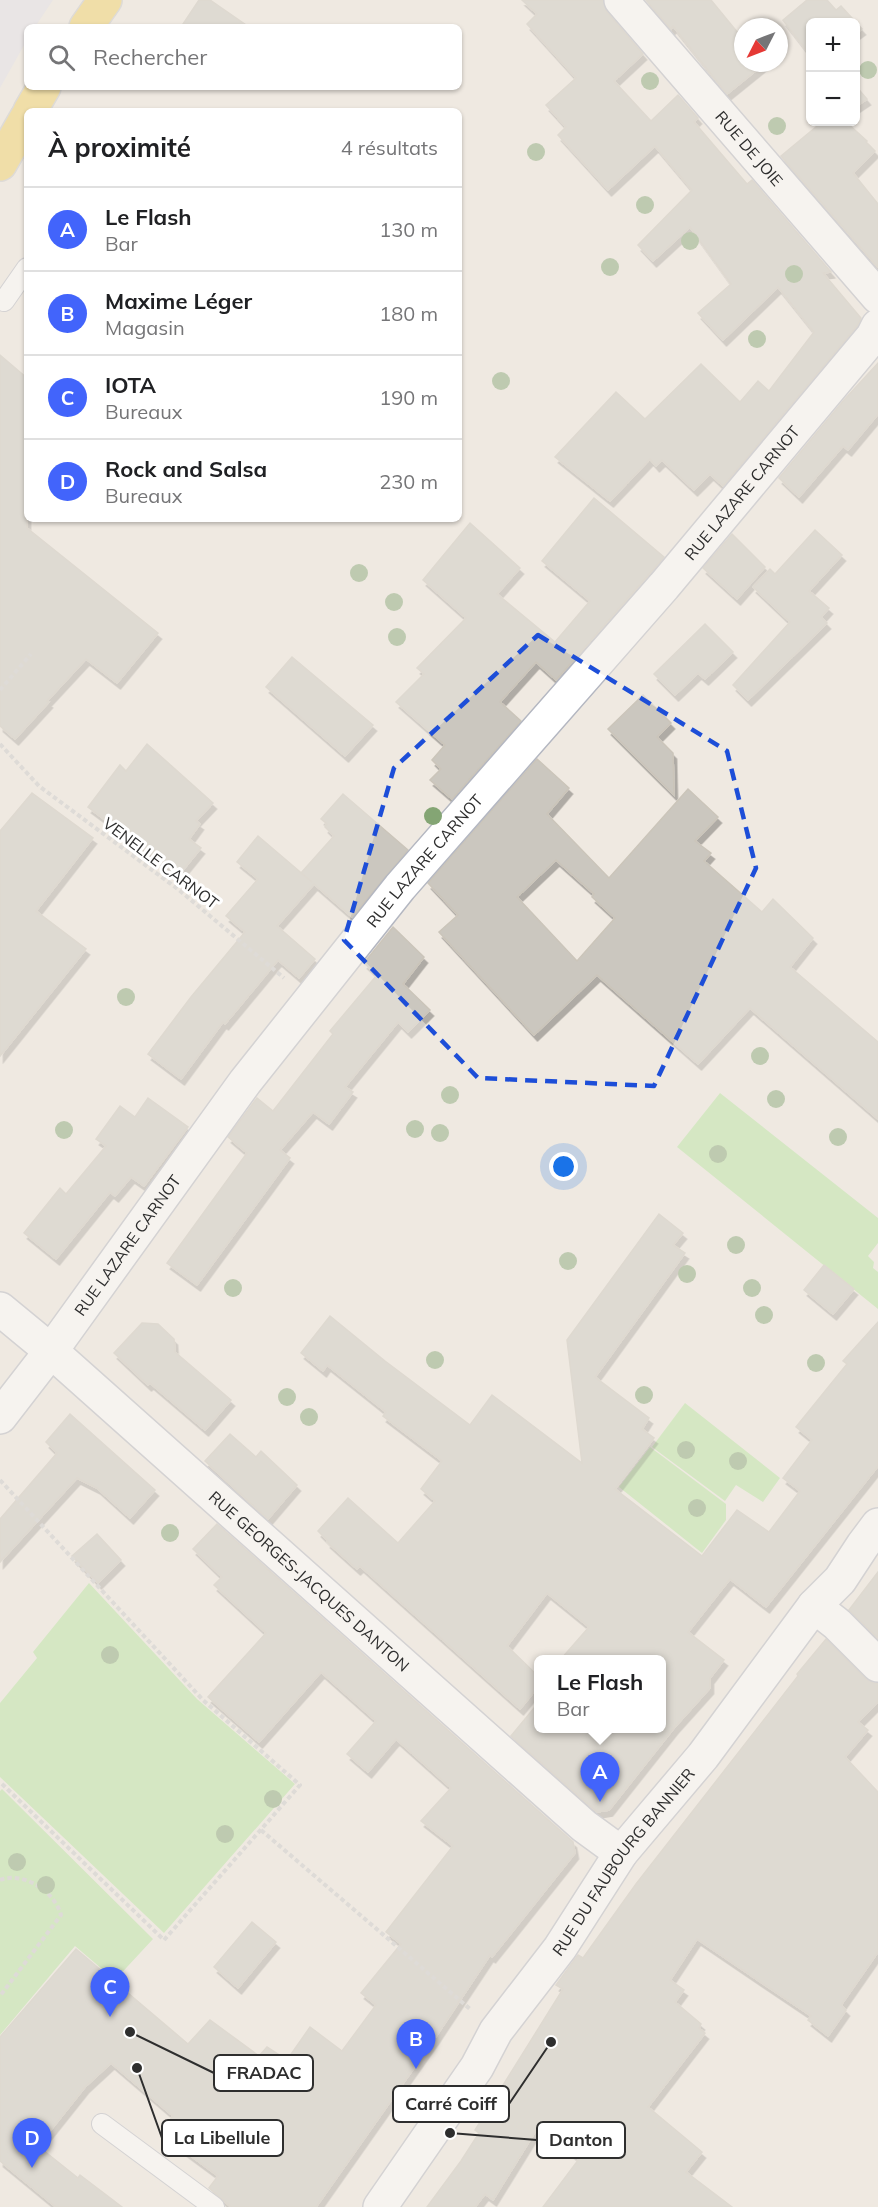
<!DOCTYPE html>
<html lang="fr">
<head>
<meta charset="utf-8">
<style>
	:root { --surface:#fff; --page:#f2f2f2; --text:#202124; --muted:#757577; --line:#e0e0e0; --accent:#4264fb }
	body { margin:0; font-family:Mulish,sans-serif; background:var(--page); color:var(--text) }
	.controls { position:absolute; right:18px; top:18px; display:grid; overflow:hidden; border-radius:9px; box-shadow:0 2px 4px #0004 }
	.controls button { width:54px; height:54px; display:grid; place-items:center; padding:0; border:0; border-bottom:2px solid var(--line); background:var(--surface); color:var(--text); font:30px sans-serif }
	.compass { position:absolute; left:734px; top:18px; width:54px; height:54px; border-radius:50%; background:var(--surface); box-shadow:0 2px 4px #0004; rotate:228deg }
	.you { position:absolute; left:564px; top:1167px; width:21px; height:21px; margin:-15px; border:4px solid #fff; border-radius:50%; background:#1a73e8; box-shadow:0 0 0 9px #1a73e833 }
	.badge { display:grid; place-items:center; width:39px; height:39px; border-radius:50%; background:var(--accent); color:#fff; font-size:20px; font-weight:700 }
	.pin { position:absolute; translate:-50% -50px; filter:drop-shadow(0 2px 3px #0008) }
	.pin::after { content:''; position:absolute; top:32px; width:21px; height:18px; background:inherit; clip-path:polygon(0 0,100% 0,50% 100%) }
	.popup { position:absolute; left:534px; top:1655px; width:132px; height:78px; box-sizing:border-box; display:grid; place-content:center; border-radius:9px; background:var(--surface); filter:drop-shadow(0 2px 4px #0005); font-size:20px; white-space:nowrap; color:var(--muted) }
	.popup b { font-size:22px; color:var(--text) }
	.popup::after { content:''; position:absolute; left:50%; top:100%; margin-left:-12px; border:12px solid transparent; border-top-color:var(--surface) }
	.list { margin:0; padding:0; list-style:none }
	h2 { display:flex; justify-content:space-between; align-items:center; height:78px; margin:0; padding:0 24px; font-size:26px }
	h2 small { font-size:20px; font-weight:400; color:var(--muted) }
	.list li { display:grid; grid-template-columns:39px 1fr auto; gap:18px; align-items:center; box-sizing:border-box; height:84px; padding:0 24px; border-top:2px solid var(--line) }
	.list b { display:block; font-size:22px; white-space:nowrap }
	.list p { margin:0; font-size:20px; white-space:nowrap; color:var(--muted) }
	.list em { font-size:20px; font-style:normal; color:var(--muted) }
	.icon { flex:none; width:33px; height:33px; fill:none; stroke:currentColor; stroke-width:2; stroke-linecap:round; stroke-linejoin:round }
	.map { position:relative; flex:none; width:878px; height:2207px; overflow:hidden }
	.search { position:absolute; background:var(--surface); box-shadow:0 2px 4px #0004; left:24px; top:24px; width:438px; height:66px; display:flex; align-items:center; gap:15px; box-sizing:border-box; padding:0 21px; border-radius:9px; color:var(--muted); font-size:22px }
	.panel { position:absolute; background:var(--surface); box-shadow:0 2px 4px #0004; left:24px; top:108px; width:438px; height:414px; border-radius:9px }
	.map>svg:first-child { display:block }
	.industrial { fill:#e3e1e8 }
	.green { fill:#b6e59e }
	.building { fill:#cbc7bf; stroke:#cbc5ba; stroke-width:1.5; fill-rule:evenodd; filter:url(#shadow) }
	.lines { fill:none; stroke-linecap:round; stroke-linejoin:round }
	.lane-casing { stroke:#b4b7c1; stroke-width:22 }
	.street-casing { stroke:#b4b7c1; stroke-width:36 }
	.secondary-casing { stroke:#b4b7c1; stroke-width:36 }
	.primary-casing { stroke:#c9c9c9; stroke-width:36 }
	.path { stroke:#c9c9c9; stroke-width:4; stroke-dasharray:4.5 3; stroke-linecap:butt }
	.lane { stroke:#fff; stroke-width:20 }
	.street { stroke:#fff; stroke-width:33 }
	.secondary { stroke:#fff; stroke-width:33 }
	.primary { stroke:#f2d163; stroke-width:33 }
	.tree { fill:#84a574 }
	.marked { fill:none; stroke:#1d4ed8; stroke-width:4.5; stroke-dasharray:12 8; stroke-linejoin:round }
	.labels { text-anchor:middle; stroke-width:6; stroke-linejoin:round; paint-order:stroke }
	.street-label { font-size:16px; fill:#2e2e2e; stroke:#fff }
	.leader { fill:none; stroke:#2e2e2e; stroke-width:2 }
	.callout-dot { fill:#2e2e2e; stroke:#fff; stroke-width:2 }
	.callout { fill:#fff; stroke:#2e2e2e; stroke-width:2 }
	.callout-label { font-size:18px; text-anchor:middle; font-weight:bold; fill:#2e2e2e }
</style>
</head>
<body>
<div class="map">
<svg width="878" height="2207" viewBox="0 0 878 2207">
	<defs>
		<filter id="shadow"><feDropShadow dx="3.5" dy="6" stdDeviation="0" flood-color="#0004"/></filter>
	</defs>
	<rect width="100%" height="100%" fill="#efe9e1"/>
	<polygon class="industrial" points="0,0 53,0 35,27 27,27 27,40 0,88"/>
	<g class="green">
		<polygon points="720,1093 878,1218 878,1243 868,1256 874,1262 873,1268 878,1272 878,1309 677,1147"/>
		<polygon points="685,1403 780,1478 763,1502 736,1485 725,1501 652,1447"/>
		<polygon points="650,1447 726,1504 726,1520 702,1553 619,1487"/>
		<polygon points="89,1583 197,1699 295,1784 164,1933 0,1777 0,1703 37,1658 33,1652"/>
		<polygon points="2,1789 153,1939 115,1980 75,1946 0,2035 0,1791"/>
	</g>
	<g class="building">
		<polygon points="199,0 210,0 249,27 181,27"/>
		<polygon points="522,0 603,0 607,12 643,54 614,81 651,121 678,95 698,118 694,122 747,184 752,180 831,272 823,273 861,318 857,326 723,486 710,474 694,490 662,460 656,466 650,459 610,501 555,457 616,392 645,419 701,364 740,402 758,381 769,391 814,332 778,287 723,340 698,313 731,284 690,227 653,261 638,245 692,190 655,146 608,190 558,135 566,127 546,105 576,78 527,24 537,14"/>
		<polygon points="646,0 711,0 743,39 743,63 764,64 727,94 673,26 671,29"/>
		<polygon points="807,0 827,0 836,10 841,6 862,29 855,34 855,22 810,22 810,55 783,20"/>
		<polygon points="855,85 867,99 855,107"/>
		<polygon points="822,122 846,122 867,141 866,142 875,151 853,173 878,204 878,267 781,156"/>
		<polygon points="0,355 27,378 27,528 158,633 117,683 86,659 47,701 49,702 15,739 0,726"/>
		<polygon points="878,363 878,414 848,450 843,446 799,497 779,478 844,400"/>
		<polygon points="594,498 664,557 556,680 536,662 500,702 521,721 452,799 430,780 441,769 432,760 445,745 396,702 424,674 417,668 466,618 423,580 470,523 520,568 497,594 555,642 590,601 542,561"/>
		<polygon points="815,530 842,555 809,591 829,608 821,617 827,623 748,700 733,685 790,622 753,587 770,569 775,574"/>
		<polygon points="732,534 765,567 737,599 703,568"/>
		<polygon points="705,624 733,652 705,679 698,673 675,695 654,674"/>
		<polygon points="292,657 373,725 345,756 266,687"/>
		<polygon points="643,695 671,723 657,737 673,753 674,795 608,729"/>
		<polygon points="147,744 213,803 196,821 200,824 189,839 201,848 179,875 88,807 120,765 126,771"/>
		<path d="M537,759L569,788L547,814L609,878L688,789L718,817L695,841L711,853L704,861L762,912L773,899L813,938L790,967L878,1042V1119L750,1008L698,1064L597,975L534,1035L439,932L458,915L428,883ZM556,860L594,894L592,897L615,918L577,961L517,897Z"/>
		<polygon points="32,793 93,838 36,911 86,949 0,1056 0,831"/>
		<polygon points="343,794 408,850 352,917 314,884 277,926 315,959 299,978 278,960 225,1024 223,1022 181,1079 148,1054 191,997 245,932 226,916 258,879 237,862 258,836 312,882 301,873 334,836 325,827 327,824 321,819"/>
		<polygon points="393,927 424,957 403,984 430,1010 408,1032 398,1022 345,1087 353,1092 329,1124 313,1112 280,1150 290,1158 197,1285 167,1263 247,1153 228,1137 257,1098 273,1111 333,1034 330,1031 377,975 364,963"/>
		<polygon points="148,1098 188,1127 144,1186 131,1177 115,1196 110,1192 56,1259 24,1233 60,1188 66,1194 106,1146 96,1139 120,1106 135,1117"/>
		<polygon points="659,1214 683,1233 673,1245 685,1253 595,1377 649,1418 642,1429 654,1438 615,1489 702,1556 737,1510 769,1532 800,1491 783,1478 812,1440 796,1427 847,1364 843,1361 878,1322 878,1466 766,1607 730,1579 688,1632 724,1660 710,1678 710,1688 674,1728 609,1810 597,1812 511,1736 534,1708 538,1712 538,1728 662,1728 662,1659 561,1659 589,1627 547,1593 507,1646 538,1676 538,1687 520,1709 360,1566 357,1569 327,1542 328,1541 318,1531 348,1498 398,1543 435,1501 421,1489 442,1461 383,1416 386,1412 327,1365 323,1371 301,1353 330,1316 385,1361 470,1425 492,1395 582,1463 567,1340"/>
		<polygon points="824,1265 854,1289 833,1314 804,1290"/>
		<polygon points="142,1323 158,1324 174,1339 175,1352 231,1400 205,1430 150,1383 148,1385 114,1353"/>
		<polygon points="70,1414 155,1490 130,1518 97,1488 77,1478 0,1562 0,1519 57,1453 46,1442"/>
		<polygon points="230,1434 256,1457 261,1451 297,1485 268,1519 205,1461"/>
		<polygon points="217,1524 573,1842 575,1853 492,1957 490,1955 435,2038 316,2207 231,2207 209,2188 218,2176 160,2133 173,2116 111,2063 85,2087 38,2146 78,2178 80,2175 122,2207 56,2207 0,2161 0,2037 76,1949 188,2044 210,2020 259,2056 267,2047 287,2060 310,2027 342,2051 376,2005 361,1993 401,1944 386,1932 453,1846 421,1821 451,1788 396,1739 368,1772 347,1754 376,1721 321,1672 259,1742 208,1697 266,1633 214,1585 222,1577 193,1549"/>
		<polygon points="97,1534 121,1560 98,1583 72,1556"/>
		<polygon points="878,1572 878,1638 849,1610"/>
		<polygon points="826,1639 865,1678 873,1683 878,1683 878,1702 858,1722 868,1730 845,1757 878,1792 878,1952 841,2005 846,2010 828,2036 808,2020 811,2016 697,1939 670,1980 684,1990 675,2002 701,2024 699,2028 705,2033 648,2107 702,2152 686,2172 732,2207 543,2207 579,2159 538,2127 493,2200 485,2194 475,2207 427,2207 461,2161 479,2133 475,2130 563,1989 556,1985 578,1955 583,1958 636,1884 798,1676 797,1674"/>
		<polygon points="252,1922 276,1942 238,1988 214,1967"/>
	</g>
	<g class="lines">
		<g class="lane-casing">
			<g id="lane">
				<polyline points="0,299 4,301 27,268"/>
				<polyline points="102,2124 214,2207"/>
			</g>
		</g>
		<g class="street-casing">
			<g id="street">
				<path id="s1" d="M621,0L878,297"/>
				<path id="s2" d="M0,1309L51,1351L584,1826L621,1853"/>
				<path id="s3" d="M0,1417L51,1351L245,1082L400,887L664,586L873,336L878,326"/>
				<polyline points="814,1606 837,1624 878,1665"/>
			</g>
		</g>
		<g class="secondary-casing">
			<g id="secondary">
				<path id="s4" d="M380,2207L477,2067L496,2031L560,1948L621,1853L703,1756L814,1606L840,1580L863,1545L878,1525"/>
			</g>
		</g>
		<g class="primary-casing">
			<g id="primary">
				<polyline points="86,27 105,0"/>
				<polyline points="30,111 44,87"/>
				<polyline points="0,164 27,117"/>
			</g>
		</g>
		<g class="path">
			<polyline points="0,690 31,654"/>
			<polyline points="0,744 39,786 179,890 284,978"/>
			<polyline points="0,1480 203,1700 300,1785 164,1940 0,1782"/>
			<polyline points="261,1830 470,2009"/>
			<path d="M0,1880C24,1871 55,1892 61,1915L0,1996"/>
		</g>
		<use href="#lane" class="lane"/>
		<use href="#street" class="street"/>
		<use href="#secondary" class="secondary"/>
		<use href="#primary" class="primary"/>
	</g>
	<g class="tree">
		<circle cx="868" cy="70" r="9"/>
		<circle cx="650" cy="81" r="9"/>
		<circle cx="777" cy="126" r="9"/>
		<circle cx="536" cy="152" r="9"/>
		<circle cx="645" cy="205" r="9"/>
		<circle cx="690" cy="241" r="9"/>
		<circle cx="610" cy="267" r="9"/>
		<circle cx="794" cy="274" r="9"/>
		<circle cx="757" cy="339" r="9"/>
		<circle cx="501" cy="381" r="9"/>
		<circle cx="359" cy="573" r="9"/>
		<circle cx="394" cy="602" r="9"/>
		<circle cx="397" cy="637" r="9"/>
		<circle cx="433" cy="816" r="9"/>
		<circle cx="126" cy="997" r="9"/>
		<circle cx="760" cy="1056" r="9"/>
		<circle cx="450" cy="1095" r="9"/>
		<circle cx="776" cy="1099" r="9"/>
		<circle cx="415" cy="1129" r="9"/>
		<circle cx="64" cy="1130" r="9"/>
		<circle cx="440" cy="1133" r="9"/>
		<circle cx="838" cy="1137" r="9"/>
		<circle cx="718" cy="1154" r="9"/>
		<circle cx="736" cy="1245" r="9"/>
		<circle cx="568" cy="1261" r="9"/>
		<circle cx="687" cy="1274" r="9"/>
		<circle cx="233" cy="1288" r="9"/>
		<circle cx="752" cy="1288" r="9"/>
		<circle cx="764" cy="1315" r="9"/>
		<circle cx="435" cy="1360" r="9"/>
		<circle cx="816" cy="1363" r="9"/>
		<circle cx="644" cy="1395" r="9"/>
		<circle cx="287" cy="1397" r="9"/>
		<circle cx="309" cy="1417" r="9"/>
		<circle cx="686" cy="1450" r="9"/>
		<circle cx="738" cy="1461" r="9"/>
		<circle cx="697" cy="1508" r="9"/>
		<circle cx="170" cy="1533" r="9"/>
		<circle cx="110" cy="1655" r="9"/>
		<circle cx="273" cy="1799" r="9"/>
		<circle cx="225" cy="1834" r="9"/>
		<circle cx="17" cy="1862" r="9"/>
		<circle cx="46" cy="1885" r="9"/>
	</g>
	<path d="M0 0H878V2207H0ZM538,635L727,751L756,868L654,1086L478,1078L344,940L394,768Z" fill="#efe9e1" fill-opacity=".55" fill-rule="evenodd"/>
	<path class="marked" d="M538,635L727,751L756,868L654,1086L478,1078L344,940L394,768Z"/>
	<g class="labels">
		<g class="street-label">
			<text dy="6" stroke="none"><textPath href="#s1" startOffset="196">RUE DE JOIE</textPath></text>
			<text dy="6" stroke="none"><textPath href="#s3" startOffset="1186">RUE LAZARE CARNOT</textPath></text>
			<text dy="6" stroke="none"><textPath href="#s3" startOffset="700">RUE LAZARE CARNOT</textPath></text>
			<text transform="translate(161 863) rotate(37)" y="6">VENELLE CARNOT</text>
			<text dy="6" stroke="none"><textPath href="#s3" startOffset="214">RUE LAZARE CARNOT</textPath></text>
			<text dy="6" stroke="none"><textPath href="#s2" startOffset="412">RUE GEORGES-JACQUES DANTON</textPath></text>
			<text dy="6" stroke="none"><textPath href="#s4" startOffset="423">RUE DU FAUBOURG BANNIER</textPath></text>
		</g>
	</g>
	<path class="leader" d="M130 2032L214 2073M551 2042L509 2104M137 2068L162 2138M450 2133L537 2140"/>
	<g class="callout-dot">
		<circle cx="130" cy="2032" r="6"/>
		<circle cx="551" cy="2042" r="6"/>
		<circle cx="137" cy="2068" r="6"/>
		<circle cx="450" cy="2133" r="6"/>
	</g>
	<g class="callout">
		<rect x="214" y="2055" width="99" height="36" rx="6"/>
		<rect x="393" y="2086" width="116" height="36" rx="6"/>
		<rect x="162" y="2120" width="121" height="36" rx="6"/>
		<rect x="537" y="2122" width="88" height="36" rx="6"/>
	</g>
	<g class="callout-label">
		<text x="264" y="2079">FRADAC</text>
		<text x="451" y="2110">Carré Coiff</text>
		<text x="222" y="2144">La Libellule</text>
		<text x="581" y="2146">Danton</text>
	</g>
</svg>
<div class="controls">
<button>+</button>
<button>−</button>
</div>
<svg class="compass" viewBox="-18 -18 36 36"><path d="M0-13l5 13h-10z" fill="#e53935"/><path d="M0 13l5-13h-10z" fill="#757577"/></svg>
<div class="you"></div>
<div class="pin badge" style="left:600px;top:1802px">A</div>
<div class="popup"><b>Le Flash</b>Bar</div>
<div class="pin badge" style="left:416px;top:2069px">B</div>
<div class="pin badge" style="left:110px;top:2017px">C</div>
<div class="pin badge" style="left:32px;top:2168px">D</div>
<div class="search"><svg class="icon" aria-label="search" viewBox="0 0 24 24"><circle cx="10" cy="10" r="6"/><path d="M15 15l6 6"/></svg>Rechercher</div>
<section class="panel">
<h2>À proximité<small>4 résultats</small></h2>
<ul class="list">
<li><span class="badge">A</span><div><b>Le Flash</b><p>Bar</p></div><em>130 m</em></li>
<li><span class="badge">B</span><div><b>Maxime Léger</b><p>Magasin</p></div><em>180 m</em></li>
<li><span class="badge">C</span><div><b>IOTA</b><p>Bureaux</p></div><em>190 m</em></li>
<li><span class="badge">D</span><div><b>Rock and Salsa</b><p>Bureaux</p></div><em>230 m</em></li>
</ul>
</section>
</div>
</body>
</html>
